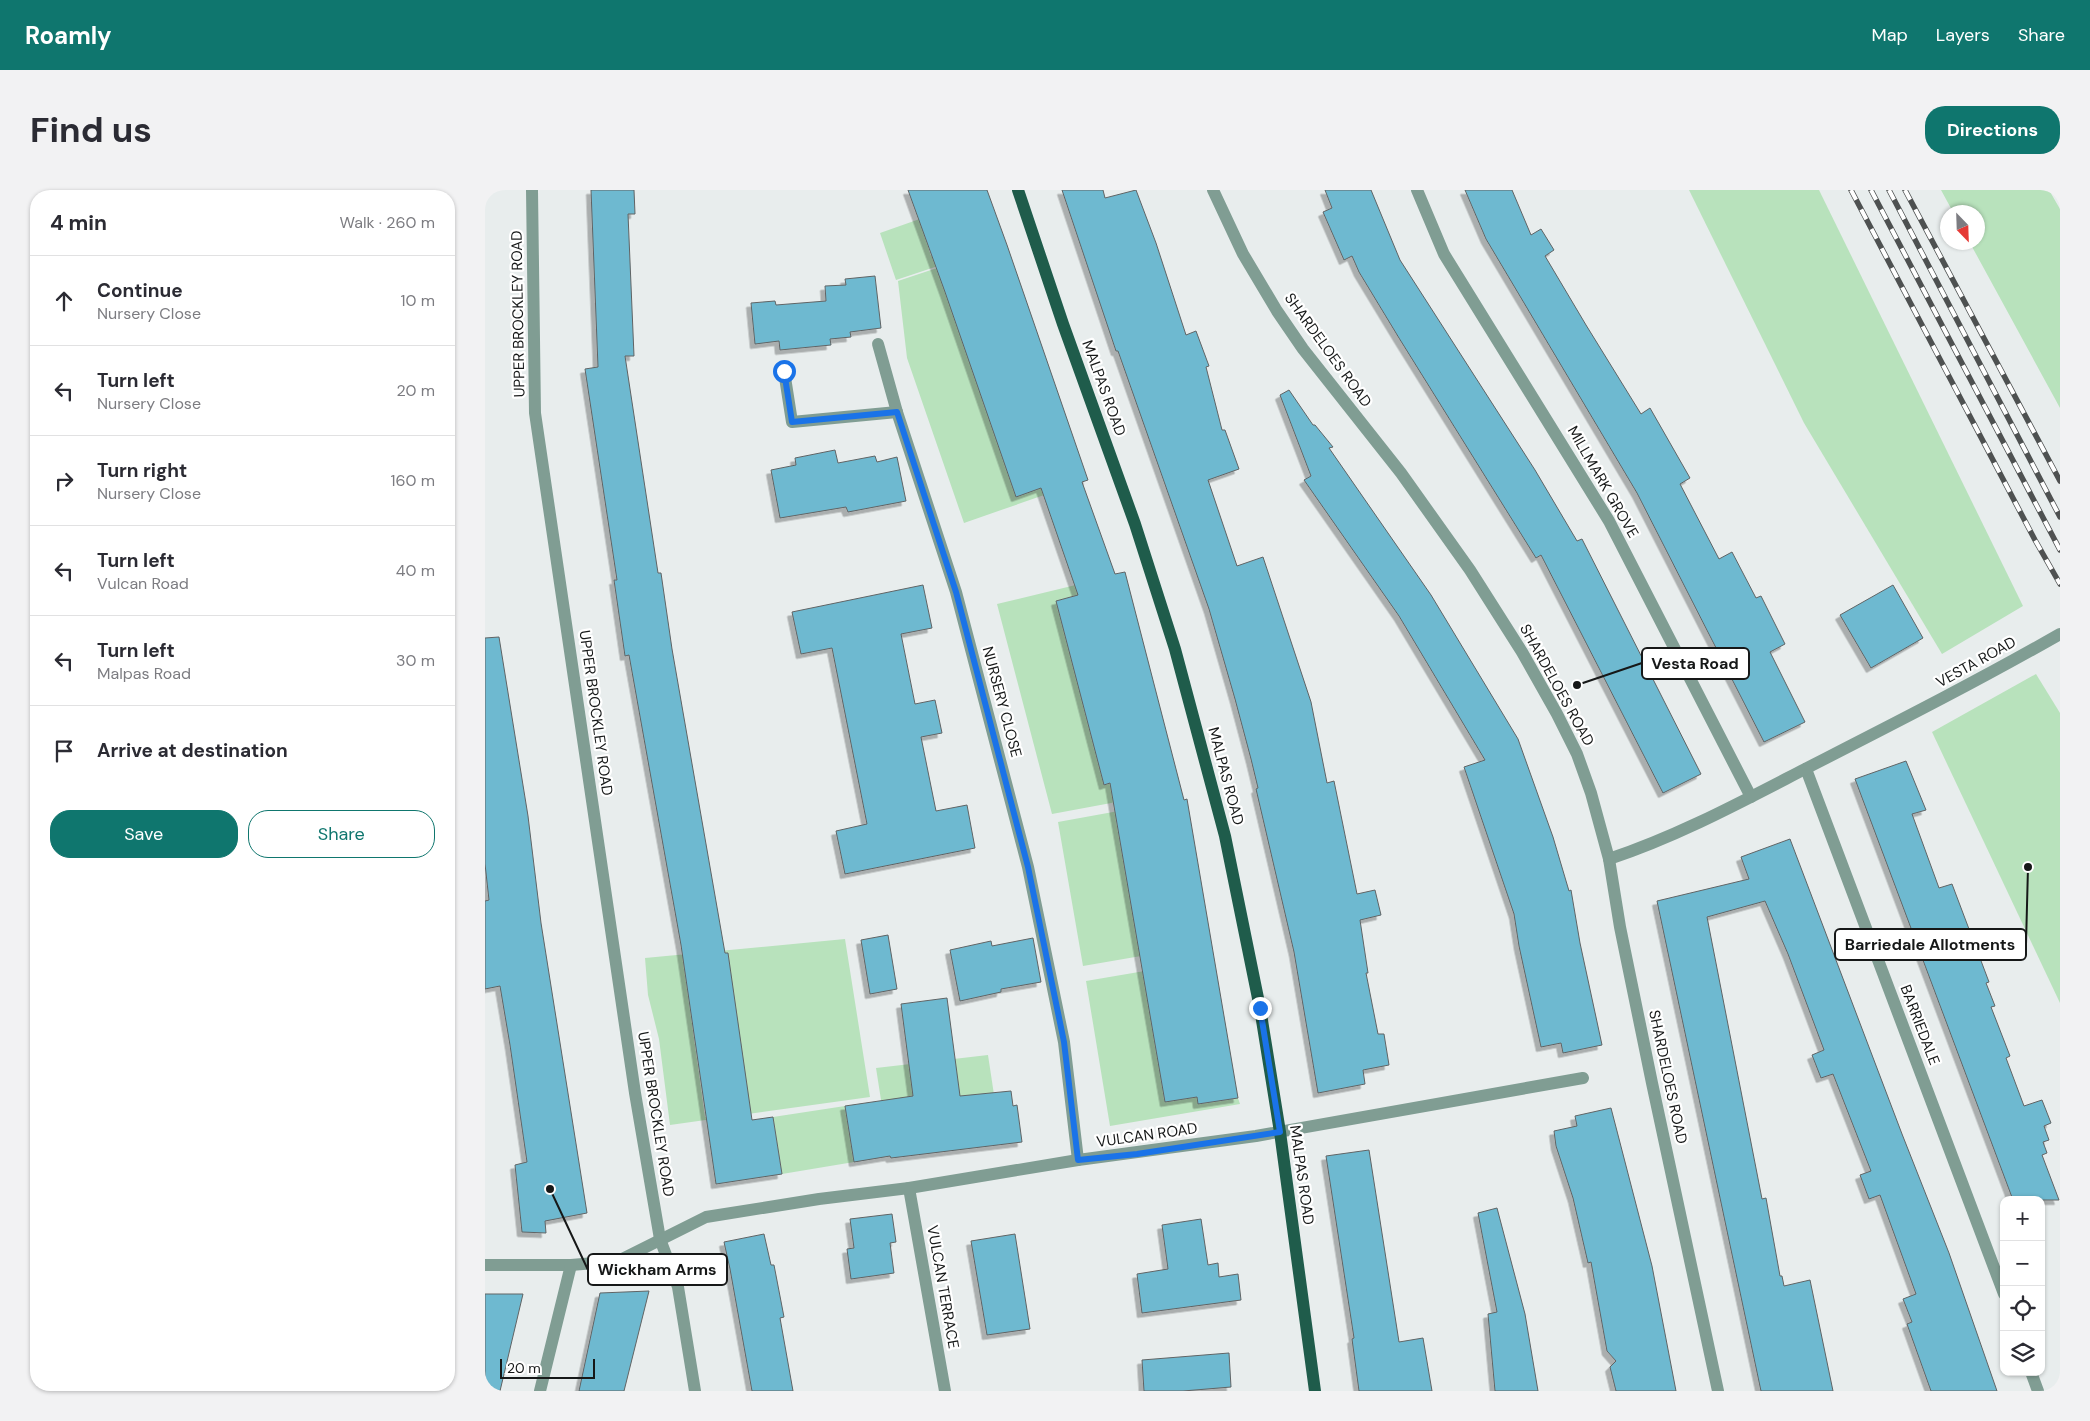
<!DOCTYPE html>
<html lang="en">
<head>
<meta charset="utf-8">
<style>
	:root { --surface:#fff; --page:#f2f2f3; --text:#2b2b33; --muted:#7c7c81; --line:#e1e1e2; --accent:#0f766e }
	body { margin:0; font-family:"DM Sans",sans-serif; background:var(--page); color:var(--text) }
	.controls { position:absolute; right:15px; bottom:15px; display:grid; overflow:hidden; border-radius:10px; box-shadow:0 1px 4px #0004 }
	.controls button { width:45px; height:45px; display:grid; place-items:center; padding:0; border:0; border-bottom:1px solid var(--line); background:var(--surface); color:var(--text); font:25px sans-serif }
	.compass { position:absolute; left:1455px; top:15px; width:45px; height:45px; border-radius:50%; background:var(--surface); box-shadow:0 1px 4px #0004; rotate:157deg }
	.scale { position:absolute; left:15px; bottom:12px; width:95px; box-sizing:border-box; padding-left:5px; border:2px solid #161818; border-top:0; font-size:14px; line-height:18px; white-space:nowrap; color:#161818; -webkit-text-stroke:4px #fff; paint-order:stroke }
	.stop { position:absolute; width:15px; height:15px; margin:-11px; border:4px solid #1a73e8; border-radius:50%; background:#fff }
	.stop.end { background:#1a73e8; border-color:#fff; box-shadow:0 1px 5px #0008 }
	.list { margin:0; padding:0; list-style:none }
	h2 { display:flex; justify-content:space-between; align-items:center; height:65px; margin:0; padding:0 20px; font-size:21px }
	h2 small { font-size:16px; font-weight:400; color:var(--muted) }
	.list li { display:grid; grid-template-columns:32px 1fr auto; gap:15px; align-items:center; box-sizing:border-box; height:90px; padding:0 20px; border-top:1px solid var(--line) }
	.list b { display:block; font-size:19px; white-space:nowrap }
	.list p { margin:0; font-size:16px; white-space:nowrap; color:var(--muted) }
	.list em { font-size:16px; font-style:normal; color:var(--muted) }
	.actions { display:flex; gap:10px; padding:15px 20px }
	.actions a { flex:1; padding:11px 0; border:1px solid var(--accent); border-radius:20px; text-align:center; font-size:18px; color:var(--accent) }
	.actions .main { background:var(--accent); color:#fff }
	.icon { flex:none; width:28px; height:28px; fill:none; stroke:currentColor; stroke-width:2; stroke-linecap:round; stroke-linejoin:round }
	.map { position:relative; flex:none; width:1575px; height:1201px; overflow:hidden; border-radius:20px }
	header { display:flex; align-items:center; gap:30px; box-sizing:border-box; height:70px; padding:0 25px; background:var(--accent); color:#fff }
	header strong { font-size:24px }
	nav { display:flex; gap:28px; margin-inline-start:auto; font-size:18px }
	.intro { display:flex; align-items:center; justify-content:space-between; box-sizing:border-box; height:120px; padding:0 30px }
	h1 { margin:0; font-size:35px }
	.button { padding:12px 22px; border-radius:20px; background:var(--accent); color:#fff; font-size:18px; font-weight:700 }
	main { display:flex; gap:30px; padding:0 30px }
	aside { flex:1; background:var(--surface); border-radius:20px; box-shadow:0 1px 4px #0004 }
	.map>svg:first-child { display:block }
	.green { fill:#b8e2bc; fill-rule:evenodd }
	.building { fill:#6eb9d0; stroke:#606465; filter:url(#shadow) }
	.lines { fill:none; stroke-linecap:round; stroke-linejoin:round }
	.minor { stroke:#809d93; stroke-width:12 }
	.major { stroke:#1f5c4b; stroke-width:12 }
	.rail-casing { stroke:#4e5151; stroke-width:5.5 }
	.rail { stroke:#fff; stroke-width:4; stroke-dasharray:11; stroke-linecap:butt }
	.route { stroke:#1a73e8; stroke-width:6 }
	.labels { text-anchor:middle; stroke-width:4.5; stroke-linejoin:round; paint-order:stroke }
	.street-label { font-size:15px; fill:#161818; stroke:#fff }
	.leader { fill:none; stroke:#161818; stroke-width:2 }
	.callout-dot { fill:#161818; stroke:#fff; stroke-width:2 }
	.callout { fill:#fff; stroke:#161818; stroke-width:2 }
	.callout-label { font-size:16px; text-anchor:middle; font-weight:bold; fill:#161818 }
</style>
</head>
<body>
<header>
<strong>Roamly</strong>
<nav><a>Map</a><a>Layers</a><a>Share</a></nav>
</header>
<div class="intro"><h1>Find us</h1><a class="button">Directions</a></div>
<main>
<aside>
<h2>4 min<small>Walk · 260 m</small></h2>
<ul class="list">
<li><svg class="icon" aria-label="ahead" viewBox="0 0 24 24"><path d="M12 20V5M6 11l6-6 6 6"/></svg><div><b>Continue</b><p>Nursery Close</p></div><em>10 m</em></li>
<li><svg class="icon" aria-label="left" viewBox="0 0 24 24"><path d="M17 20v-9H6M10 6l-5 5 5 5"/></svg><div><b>Turn left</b><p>Nursery Close</p></div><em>20 m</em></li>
<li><svg class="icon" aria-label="right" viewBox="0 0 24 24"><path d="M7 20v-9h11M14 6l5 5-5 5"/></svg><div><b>Turn right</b><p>Nursery Close</p></div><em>160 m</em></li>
<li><svg class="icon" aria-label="left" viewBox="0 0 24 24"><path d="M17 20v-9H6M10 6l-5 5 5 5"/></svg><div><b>Turn left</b><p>Vulcan Road</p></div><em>40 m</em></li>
<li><svg class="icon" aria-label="left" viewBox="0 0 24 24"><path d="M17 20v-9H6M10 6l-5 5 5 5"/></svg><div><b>Turn left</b><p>Malpas Road</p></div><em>30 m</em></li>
<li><svg class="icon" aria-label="arrive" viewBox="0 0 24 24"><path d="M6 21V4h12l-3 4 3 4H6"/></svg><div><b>Arrive at destination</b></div></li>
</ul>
<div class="actions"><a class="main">Save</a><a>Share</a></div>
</aside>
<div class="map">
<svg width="1575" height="1201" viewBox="0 0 1575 1201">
	<defs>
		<filter id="shadow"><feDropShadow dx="-4.5" dy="4.5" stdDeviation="0" flood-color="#0004"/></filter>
	</defs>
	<rect width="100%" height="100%" fill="#e8eded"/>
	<g class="green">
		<polygon points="1204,0 1334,0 1538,416 1457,464 1319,233"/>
		<polygon points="1456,0 1564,0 1575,19 1575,218 1485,53 1492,52 1492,22 1468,22"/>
		<polygon points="463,19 437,37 446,66 476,56 480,67 411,90 395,43"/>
		<polygon points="482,68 550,268 521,278 531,306 560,297 562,304 479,333 422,168 413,91"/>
		<polygon points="599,393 602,403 571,411 593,494 623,486 598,515 607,549 637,541 611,565 619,595 649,587 696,600 567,624 512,414"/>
		<polygon points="1551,484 1575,523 1575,813 1447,542"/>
		<polygon points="661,616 662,624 631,630 646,712 685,761 598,776 573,632"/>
		<path d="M360,749L385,907L185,935L174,849L163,805L160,768ZM198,769L246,924L220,927Z"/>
		<polygon points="689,776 667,835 672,866 707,876 675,882 680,912 712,907 714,914 753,908 755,914 625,936 601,791"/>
		<polygon points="503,865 511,918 399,929 391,878"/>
		<polygon points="360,916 369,972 297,984 288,927"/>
	</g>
	<g class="building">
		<polygon points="106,0 149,0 150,24 143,24 149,166 140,166 173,383 176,383 187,459 240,763 243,763 267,930 288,927 297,984 231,994 196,755 144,465 140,466 129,390 132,390 100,179 113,177"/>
		<polygon points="423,0 502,0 522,55 603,290 597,292 630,384 640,382 699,610 702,609 753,908 713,914 712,907 680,912 625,593 619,595 571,411 593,405 556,298 531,307 460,102"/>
		<polygon points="577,0 618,0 620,8 651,0 671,53 701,145 711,141 724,176 721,177 737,240 740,240 754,279 723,290 752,376 778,367 826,512 842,593 849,591 872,704 890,700 896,725 875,730 883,783 881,783 893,844 899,844 904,875 878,880 880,894 833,903 809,762 771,599 773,598 766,569 750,509 724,419 633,161 631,161"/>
		<polygon points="840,0 886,0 915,70 1050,280 1092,351 1097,349 1216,584 1178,603 1056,365 1051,368 914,148 874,82 867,66 859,70 838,22 847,18"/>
		<polygon points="980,0 1027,0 1046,45 1056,39 1069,60 1060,66 1101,135 1156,224 1165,218 1205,288 1195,294 1234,369 1247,362 1271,408 1276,406 1300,454 1285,462 1320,532 1279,552 1152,303 1001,49"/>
		<polygon points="390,86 396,138 365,142 366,147 345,149 346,155 295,160 294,151 270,154 266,113 290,111 291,115 341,111 340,96 361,95 360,89"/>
		<polygon points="804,200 828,235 830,235 848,257 844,258 946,405 1033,549 1068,647 1084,701 1086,700 1095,753 1117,855 1078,863 1076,853 1056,857 1034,756 1029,724 979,577 1000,570 914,426 819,290 826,286 795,205"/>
		<polygon points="350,260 353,273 390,266 392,272 412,267 421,311 363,322 361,317 295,328 286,280 311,275 310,268"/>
		<polygon points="438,395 447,438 416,444 430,514 450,510 457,543 436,547 451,621 482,615 490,658 360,684 351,641 382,634 347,458 316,464 307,422"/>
		<polygon points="1408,395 1438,448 1386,478 1355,425"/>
		<polygon points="14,447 43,626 56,733 102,1023 60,1031 61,1043 37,1042 30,975 42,972 25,855 15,796 0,799 0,711 4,710 0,674 0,448"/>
		<polygon points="1421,571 1441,620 1427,624 1454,698 1467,694 1504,792 1501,793 1510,816 1506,817 1525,866 1521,868 1539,916 1557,910 1566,933 1559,936 1564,950 1558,952 1562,963 1557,965 1574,1010 1528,1010 1370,589"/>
		<polygon points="1305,649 1417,944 1464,1063 1512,1201 1446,1201 1422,1134 1427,1132 1418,1109 1431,1104 1395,1005 1384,1009 1375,985 1386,981 1348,884 1336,888 1327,865 1339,860 1303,764 1280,711 1222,727 1277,1009 1281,1008 1295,1086 1297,1086 1299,1096 1325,1090 1348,1201 1276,1201 1172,711 1264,689 1256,667"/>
		<polygon points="403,745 412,799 385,804 376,750"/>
		<polygon points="548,748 556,792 516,799 516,802 475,811 465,760 506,751 507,756"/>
		<polygon points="462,808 475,906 526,901 528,916 532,915 537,952 406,968 405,966 369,972 360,916 428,906 416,814"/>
		<polygon points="1126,918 1167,1076 1191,1201 1131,1201 1125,1177 1131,1171 1122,1161 1106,1072 1103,1073 1088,1008 1071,956 1069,941 1092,936 1090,926"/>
		<polygon points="884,960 914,1152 938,1148 947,1201 874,1201 867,1149 869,1148 841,966"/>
		<polygon points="1012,1018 1040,1124 1053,1201 1010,1201 1003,1124 1012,1122 993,1023"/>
		<polygon points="407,1024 411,1052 405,1053 409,1083 366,1089 362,1059 369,1058 365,1029"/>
		<polygon points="716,1029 723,1075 733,1073 734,1087 753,1084 756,1110 657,1123 652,1084 683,1079 677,1035"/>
		<polygon points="279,1044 286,1075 289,1075 299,1127 295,1128 308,1201 267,1201 245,1079 239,1052"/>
		<polygon points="530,1044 545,1139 502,1145 486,1051"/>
		<polygon points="164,1101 139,1201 94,1201 115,1103"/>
		<polygon points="0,1104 38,1104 15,1201 0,1201"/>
		<polygon points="744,1163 746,1197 698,1201 659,1201 657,1170"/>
	</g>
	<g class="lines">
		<g class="minor">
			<polyline points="47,0 50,223 150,903 175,1049 193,1097 210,1201"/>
			<polyline points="728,0 758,64 792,121 818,159 916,283 985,380 1037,462 1072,524 1092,564 1106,603 1124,669 1135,737 1167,893 1233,1201"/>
			<polyline points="932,0 959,64 1124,331 1266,607"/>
			<polyline points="393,154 412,222"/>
			<polyline points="299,181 307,232 412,222 471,402 543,677 579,852 593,970"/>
			<polyline points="1321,579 1519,1104"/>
			<path d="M1124,669C1193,646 1256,612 1320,579C1406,535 1491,492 1575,444"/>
			<polyline points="424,998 460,1201"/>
			<polyline points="0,1075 86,1075 133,1071 221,1027 334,1009 424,998 593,970 771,946 1098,888"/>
			<polyline points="1546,1182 1553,1201"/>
			<polyline points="55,1201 86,1075"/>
		</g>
		<polyline class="major" points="533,0 578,134 650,334 690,459 740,646 775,818 795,942 830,1201"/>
		<g class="rail-casing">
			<g id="rail">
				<polyline points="1366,0 1550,350 1575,394"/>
				<polyline points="1386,0 1575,360"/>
				<polyline points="1404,0 1575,327"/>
				<polyline points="1420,0 1575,291"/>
			</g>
		</g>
		<use href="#rail" class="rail"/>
	</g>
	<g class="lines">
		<polyline class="route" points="299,181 307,232 412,222 471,402 543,677 579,852 593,970 652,964 795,942 775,818"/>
	</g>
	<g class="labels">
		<g class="street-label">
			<text transform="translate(33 124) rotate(-91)" y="5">UPPER BROCKLEY ROAD</text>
			<text transform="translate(843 160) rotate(54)" y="5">SHARDELOES ROAD</text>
			<text transform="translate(619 198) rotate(70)" y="5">MALPAS ROAD</text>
			<text transform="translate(1118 292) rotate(60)" y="5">MILLMARK GROVE</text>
			<text transform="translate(1491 472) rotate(-29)" y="5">VESTA ROAD</text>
			<text transform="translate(1072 495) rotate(61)" y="5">SHARDELOES ROAD</text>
			<text transform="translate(517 512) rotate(75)" y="5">NURSERY CLOSE</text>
			<text transform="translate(111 523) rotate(82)" y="5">UPPER BROCKLEY ROAD</text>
			<text transform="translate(741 586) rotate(75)" y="5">MALPAS ROAD</text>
			<text transform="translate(1435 835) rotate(69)" y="5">BARRIEDALE</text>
			<text transform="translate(1183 887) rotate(78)" y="5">SHARDELOES ROAD</text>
			<text transform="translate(171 924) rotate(81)" y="5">UPPER BROCKLEY ROAD</text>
			<text transform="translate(662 945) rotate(-8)" y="5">VULCAN ROAD</text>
			<text transform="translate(817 985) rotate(82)" y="5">MALPAS ROAD</text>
			<text transform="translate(458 1097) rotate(80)" y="5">VULCAN TERRACE</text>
		</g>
	</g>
	<path class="leader" d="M1092 495L1157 473M1543 677L1541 754M65 999L103 1080"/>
	<g class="callout-dot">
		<circle cx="1092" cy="495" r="5"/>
		<circle cx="1543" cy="677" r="5"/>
		<circle cx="65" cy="999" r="5"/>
	</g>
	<g class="callout">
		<rect x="1157" y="458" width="107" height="31" rx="5"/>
		<rect x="1350" y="739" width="191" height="31" rx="5"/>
		<rect x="103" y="1064" width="139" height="31" rx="5"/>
	</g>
	<g class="callout-label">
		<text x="1210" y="479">Vesta Road</text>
		<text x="1445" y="760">Barriedale Allotments</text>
		<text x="172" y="1085">Wickham Arms</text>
	</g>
</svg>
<div class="controls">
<button>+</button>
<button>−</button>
<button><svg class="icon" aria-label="locate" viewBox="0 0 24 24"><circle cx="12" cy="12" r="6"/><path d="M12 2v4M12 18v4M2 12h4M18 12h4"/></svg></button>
<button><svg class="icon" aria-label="layers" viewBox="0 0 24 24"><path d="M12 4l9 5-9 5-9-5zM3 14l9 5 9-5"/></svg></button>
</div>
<svg class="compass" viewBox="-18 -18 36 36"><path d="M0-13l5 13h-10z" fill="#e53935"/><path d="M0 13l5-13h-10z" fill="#7c7c81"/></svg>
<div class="scale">20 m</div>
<div class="stop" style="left:299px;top:181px"></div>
<div class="stop end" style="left:775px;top:818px"></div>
</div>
</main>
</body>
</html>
